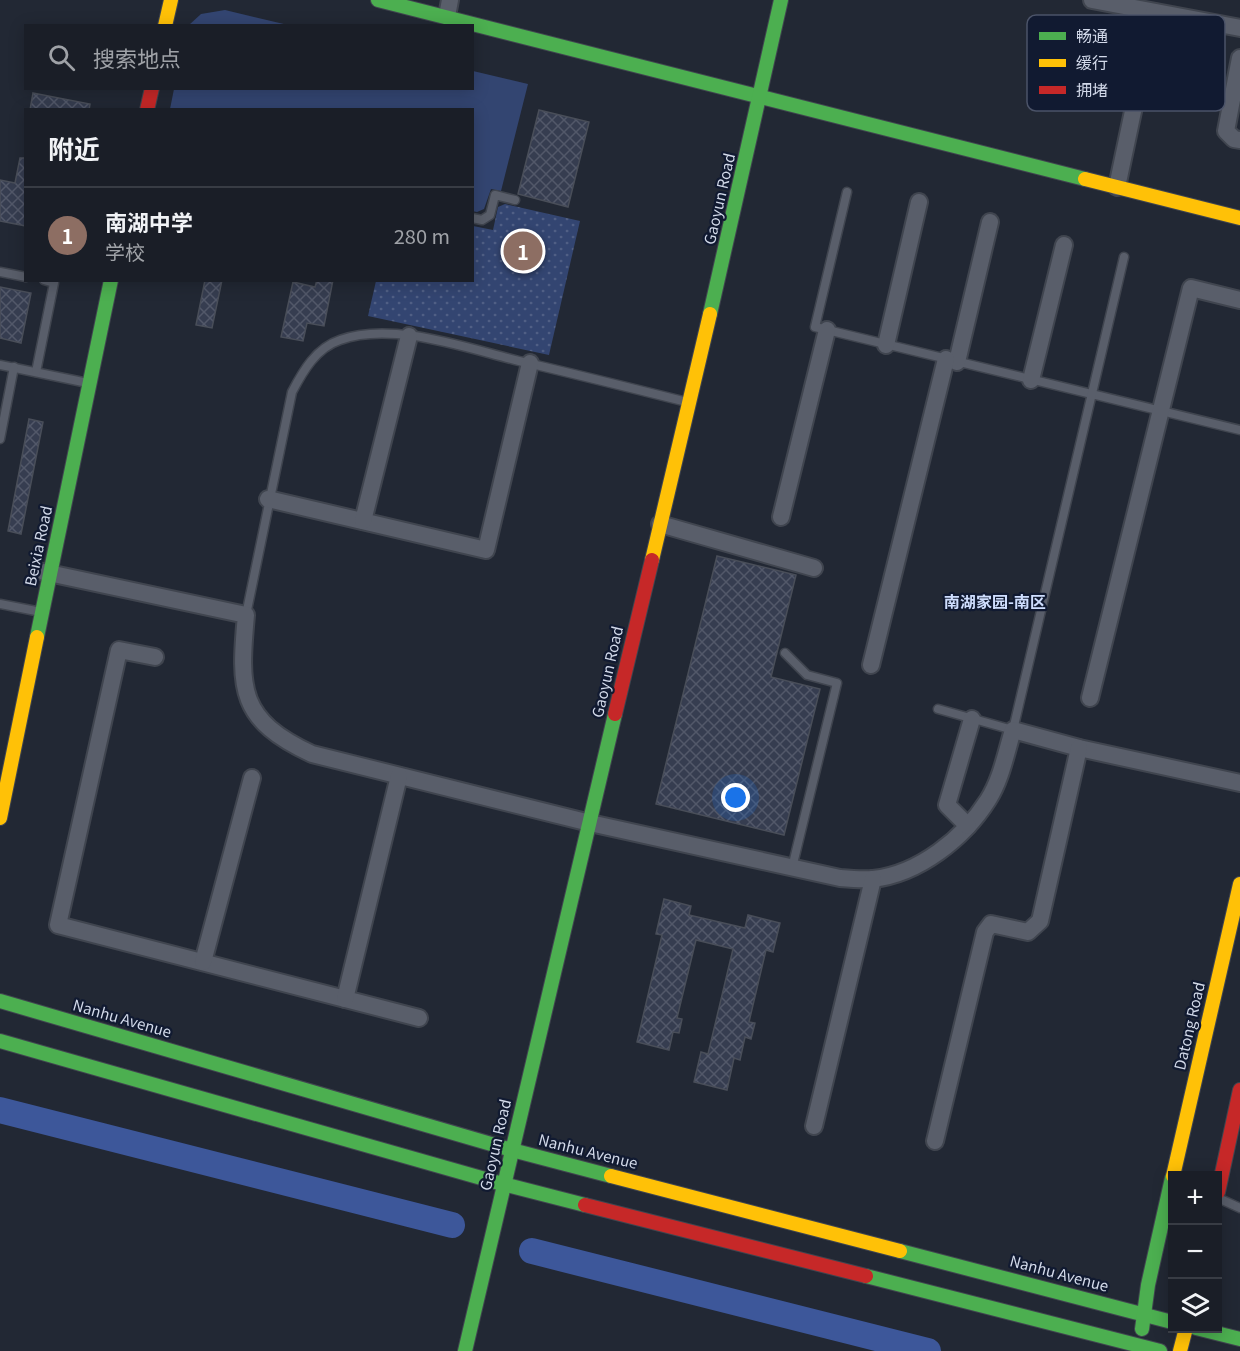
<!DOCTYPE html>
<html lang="zh">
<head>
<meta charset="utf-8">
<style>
	:root { --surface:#1a1e27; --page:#23272f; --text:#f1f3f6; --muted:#9fa2a7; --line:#383c44; --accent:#949baa }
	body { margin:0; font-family:Georgia,"Noto Sans SC",serif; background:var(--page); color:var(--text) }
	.controls { position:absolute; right:18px; bottom:18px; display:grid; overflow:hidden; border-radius:0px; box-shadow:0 3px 15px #0003 }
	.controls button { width:54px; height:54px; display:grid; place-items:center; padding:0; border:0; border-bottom:2px solid var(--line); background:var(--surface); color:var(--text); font:30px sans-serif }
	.you { position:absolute; left:736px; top:798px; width:21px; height:21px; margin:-15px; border:4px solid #fff; border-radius:50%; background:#1a73e8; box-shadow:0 0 0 9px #1a73e833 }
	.badge { display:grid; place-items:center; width:39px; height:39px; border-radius:50%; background:var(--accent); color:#fff; font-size:20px; font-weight:700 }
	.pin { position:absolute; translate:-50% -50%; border:3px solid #fff; box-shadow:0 2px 6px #0006 }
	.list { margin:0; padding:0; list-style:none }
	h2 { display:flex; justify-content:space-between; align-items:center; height:78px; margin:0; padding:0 24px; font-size:26px }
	h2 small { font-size:20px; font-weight:400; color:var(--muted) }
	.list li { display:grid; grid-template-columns:39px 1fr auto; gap:18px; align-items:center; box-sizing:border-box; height:96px; padding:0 24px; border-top:2px solid var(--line) }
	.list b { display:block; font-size:22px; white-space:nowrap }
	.list p { margin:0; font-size:20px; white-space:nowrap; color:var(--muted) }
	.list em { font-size:20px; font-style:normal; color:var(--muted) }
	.icon { flex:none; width:33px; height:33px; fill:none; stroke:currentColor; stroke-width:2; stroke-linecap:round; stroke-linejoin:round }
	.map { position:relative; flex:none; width:1240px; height:1351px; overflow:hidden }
	.search { position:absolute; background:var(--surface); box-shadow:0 3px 15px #0003; left:24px; top:24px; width:450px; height:66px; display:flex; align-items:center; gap:15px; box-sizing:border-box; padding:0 21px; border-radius:0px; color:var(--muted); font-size:22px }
	.panel { position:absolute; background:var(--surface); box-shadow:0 3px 15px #0003; left:24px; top:108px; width:450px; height:174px; border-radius:0px }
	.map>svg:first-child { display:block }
	.grass { fill:url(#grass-dots) }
	.garden { fill:#334571 }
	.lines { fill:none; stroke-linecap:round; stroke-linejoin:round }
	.river { stroke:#3d579a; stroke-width:26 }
	.building { fill:url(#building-cross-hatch); stroke:#494e59; stroke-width:1.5 }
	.lane-casing { stroke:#40454f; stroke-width:11 }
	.street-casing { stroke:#40454f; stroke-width:20 }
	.fast-casing { stroke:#40454f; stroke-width:16 }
	.slow-casing { stroke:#40454f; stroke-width:16 }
	.jam-casing { stroke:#40454f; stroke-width:16 }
	.lane { stroke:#595e6a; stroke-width:8 }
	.street { stroke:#595e6a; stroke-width:16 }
	.fast { stroke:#4caf50; stroke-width:14 }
	.slow { stroke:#ffc107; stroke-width:14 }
	.jam { stroke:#c62828; stroke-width:14 }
	.labels { text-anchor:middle; stroke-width:4.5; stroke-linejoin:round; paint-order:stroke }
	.street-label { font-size:15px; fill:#d2d9e9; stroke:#111a31 }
	.neighbourhood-label { font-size:16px; font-weight:bold; fill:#cfdefe; stroke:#111a31 }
	.key { fill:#111a31; stroke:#4b5368; stroke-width:1.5 }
	.key-label { font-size:16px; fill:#d2d9e9 }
</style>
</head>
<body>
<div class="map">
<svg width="1240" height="1351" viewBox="0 0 1240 1351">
	<defs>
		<pattern id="grass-dots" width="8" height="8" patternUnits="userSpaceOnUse" patternTransform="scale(1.5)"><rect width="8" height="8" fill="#334571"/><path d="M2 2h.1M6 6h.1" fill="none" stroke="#505f85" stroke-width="1.8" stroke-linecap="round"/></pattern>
		<pattern id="building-cross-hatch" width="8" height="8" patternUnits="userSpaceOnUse" patternTransform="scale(1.5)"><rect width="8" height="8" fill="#363d50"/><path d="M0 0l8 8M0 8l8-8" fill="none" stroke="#525869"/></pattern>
	</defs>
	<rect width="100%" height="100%" fill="#222834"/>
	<polygon class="grass" points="505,204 580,221 549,355 368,316 376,281 472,280 473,226 493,230 498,207"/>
	<g class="garden">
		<polygon points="225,10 288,25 189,25 201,14"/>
		<polygon points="473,71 528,84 501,191 491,189 484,209 477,212 472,211 472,110 170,109 174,89 472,88"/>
	</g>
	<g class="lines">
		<g class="river">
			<polyline points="0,1110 452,1225"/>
			<polyline points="532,1251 928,1351"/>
		</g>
	</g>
	<g class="building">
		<polygon points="33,93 90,104 89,110 30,110"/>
		<polygon points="539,110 589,122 568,207 518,194"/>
		<polygon points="20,158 26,158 26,226 0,221 0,180 15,183"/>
		<polygon points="205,280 222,280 212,328 196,325"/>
		<polygon points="317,280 333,280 324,326 307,323 303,341 281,337 293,282 315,287"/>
		<polygon points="0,287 31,293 21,343 0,338"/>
		<polygon points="29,419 43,422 21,534 8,531"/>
		<polygon points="717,556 796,575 771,677 820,689 784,835 656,804"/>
		<polygon points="664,899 691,906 689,915 745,928 748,915 780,923 773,952 766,950 749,1022 755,1023 751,1039 745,1037 740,1060 734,1058 727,1090 694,1082 701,1052 708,1054 733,949 696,940 677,1018 682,1019 679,1033 673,1032 669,1050 637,1042 662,935 656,934"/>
	</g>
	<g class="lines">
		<g class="lane-casing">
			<g id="lane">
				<polyline points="847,192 815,327 1240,430"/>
				<polyline points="472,218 482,220 490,215 495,195 515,200"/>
				<polyline points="0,272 26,277"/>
				<polyline points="0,365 83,382"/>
				<polyline points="36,372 54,283 44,280"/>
				<polyline points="0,439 14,367"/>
				<polyline points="0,604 36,611"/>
				<path d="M246,615L292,392C303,371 316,348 340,340C392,321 466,348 519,361C575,374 631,388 687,402"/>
				<polyline points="785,653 807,675 837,683 792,868"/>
				<polyline points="938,709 1013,730 1124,257"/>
				<polyline points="1218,1198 1240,1208"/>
			</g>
		</g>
		<g class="street-casing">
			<g id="street">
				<polyline points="1092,0 1240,28"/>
				<polyline points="447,16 450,0"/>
				<polyline points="1240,58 1226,131 1234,139 1240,140"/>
				<polyline points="1117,187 1154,12"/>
				<polyline points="886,345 919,202"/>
				<polyline points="957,362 990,222"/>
				<polyline points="1031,380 1064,245"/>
				<polyline points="268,499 486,550 530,363"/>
				<polyline points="781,517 827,330"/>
				<polyline points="363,521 409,336"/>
				<polyline points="660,524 814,568"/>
				<path d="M44,572L246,615C239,690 239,720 312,754L590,823L840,878C851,879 862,880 873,879C919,874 964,838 988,800C1001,780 1006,753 1013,730L1079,748L1240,783"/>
				<polyline points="155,657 119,650 58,925 419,1018"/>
				<polyline points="871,665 946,359"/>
				<polyline points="1090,698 1191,288 1240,300"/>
				<polyline points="968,826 947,805 972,719"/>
				<polyline points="203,962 252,778"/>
				<polyline points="345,999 399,776"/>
				<polyline points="814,1126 873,879"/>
				<polyline points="935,1141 985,932 991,924 1028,932 1040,921 1079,748"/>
			</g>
		</g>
		<g class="fast-casing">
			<g id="fast">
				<polyline points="378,0 1085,179"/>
				<polyline points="710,314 781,0"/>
				<polyline points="37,637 111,280"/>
				<polyline points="0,1001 512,1150 611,1176"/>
				<polyline points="0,1041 499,1183 585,1205"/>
				<polyline points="900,1251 1172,1322"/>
				<polyline points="866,1276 1160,1351"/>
				<polyline points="1196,1328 1240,1339"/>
				<polyline points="1142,1329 1148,1285 1172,1178"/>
				<polyline points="465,1351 615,714"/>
			</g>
		</g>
		<g class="slow-casing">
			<g id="slow">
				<polyline points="165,26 171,0"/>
				<polyline points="1085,179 1240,218"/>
				<polyline points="652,560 710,314"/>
				<polyline points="0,818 37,637"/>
				<polyline points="611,1176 900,1251"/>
				<polyline points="1173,1176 1240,884"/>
				<polyline points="1180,1351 1186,1328"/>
			</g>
		</g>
		<g class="jam-casing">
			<g id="jam">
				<polyline points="147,110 152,88"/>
				<polyline points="615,714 652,560"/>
				<polyline points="1218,1192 1240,1090"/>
				<polyline points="585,1205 866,1276"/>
			</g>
		</g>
		<use href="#lane" class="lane"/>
		<use href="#street" class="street"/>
		<use href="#fast" class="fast"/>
		<use href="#slow" class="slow"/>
		<use href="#jam" class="jam"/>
	</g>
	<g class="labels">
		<g class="street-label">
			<text transform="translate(720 199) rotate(-77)" y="5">Gaoyun Road</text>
			<text transform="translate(39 546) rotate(-78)" y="5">Beixia Road</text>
			<text transform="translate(608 672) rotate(-77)" y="5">Gaoyun Road</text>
			<text transform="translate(122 1019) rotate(16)" y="5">Nanhu Avenue</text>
			<text transform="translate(1190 1026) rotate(-77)" y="5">Datong Road</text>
			<text transform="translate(496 1145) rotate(-77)" y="5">Gaoyun Road</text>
			<text transform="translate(588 1152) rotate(14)" y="5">Nanhu Avenue</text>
			<text transform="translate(1059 1274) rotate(15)" y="5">Nanhu Avenue</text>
		</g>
		<g class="neighbourhood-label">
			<text x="995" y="608">南湖家园-南区</text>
		</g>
	</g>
	<rect x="1027" y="15" width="198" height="96" rx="9" class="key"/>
	<rect x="1039" y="32" width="27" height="8" fill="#4caf50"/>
	<rect x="1039" y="59" width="27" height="8" fill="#ffc107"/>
	<rect x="1039" y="86" width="27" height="8" fill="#c62828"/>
	<g class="key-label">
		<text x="1076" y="42">畅通</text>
		<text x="1076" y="69">缓行</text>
		<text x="1076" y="96">拥堵</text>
	</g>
</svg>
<div class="controls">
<button>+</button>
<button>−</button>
<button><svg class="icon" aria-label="layers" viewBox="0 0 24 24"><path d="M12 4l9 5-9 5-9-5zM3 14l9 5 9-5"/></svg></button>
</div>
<div class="you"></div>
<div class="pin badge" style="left:523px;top:251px;background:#8d6e63">1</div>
<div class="search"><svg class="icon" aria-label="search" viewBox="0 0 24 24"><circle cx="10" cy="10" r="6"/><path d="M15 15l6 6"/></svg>搜索地点</div>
<section class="panel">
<h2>附近<small></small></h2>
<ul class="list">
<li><span class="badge" style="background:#8d6e63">1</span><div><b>南湖中学</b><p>学校</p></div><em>280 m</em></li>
</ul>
</section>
</div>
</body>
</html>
